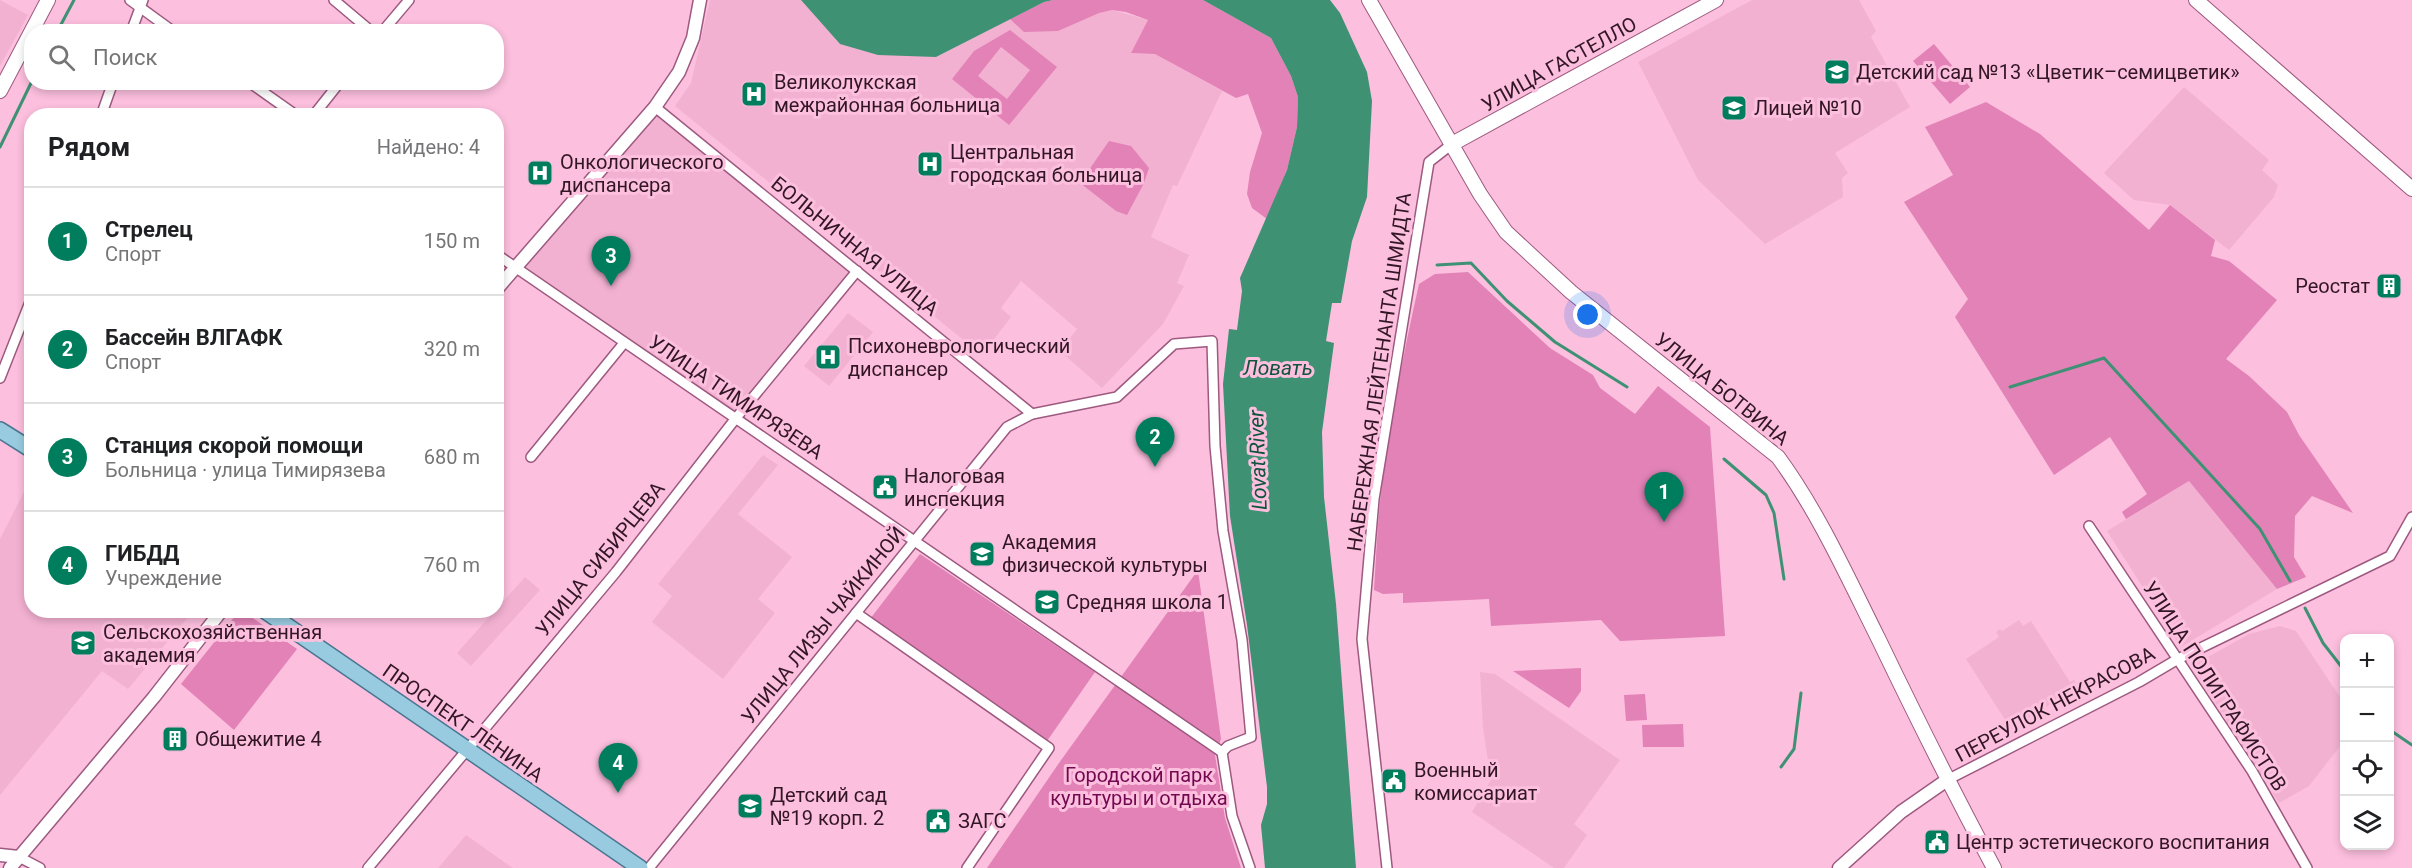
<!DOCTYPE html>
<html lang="ru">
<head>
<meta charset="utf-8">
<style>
	:root { --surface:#fff; --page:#f2f2f2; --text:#202124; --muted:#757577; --line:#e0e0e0; --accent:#007d5c }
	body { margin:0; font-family:Roboto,sans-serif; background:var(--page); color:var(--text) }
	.controls { position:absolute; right:18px; bottom:18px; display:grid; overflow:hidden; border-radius:12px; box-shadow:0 3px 9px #0003 }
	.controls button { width:54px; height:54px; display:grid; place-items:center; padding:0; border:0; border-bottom:2px solid var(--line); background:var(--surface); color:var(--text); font:30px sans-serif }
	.you { position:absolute; left:1588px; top:315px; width:21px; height:21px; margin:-15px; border:4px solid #fff; border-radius:50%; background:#1a73e8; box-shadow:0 0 0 9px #1a73e833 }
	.badge { display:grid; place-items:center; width:39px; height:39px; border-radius:50%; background:var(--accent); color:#fff; font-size:20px; font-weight:700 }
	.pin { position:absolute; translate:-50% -50px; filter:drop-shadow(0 2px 3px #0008) }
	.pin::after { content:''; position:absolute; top:32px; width:21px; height:18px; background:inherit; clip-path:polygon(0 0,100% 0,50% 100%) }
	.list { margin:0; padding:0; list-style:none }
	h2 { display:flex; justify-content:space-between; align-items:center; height:78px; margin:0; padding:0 24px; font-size:26px }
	h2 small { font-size:20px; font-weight:400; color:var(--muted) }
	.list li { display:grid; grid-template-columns:39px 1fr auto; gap:18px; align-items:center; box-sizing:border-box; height:108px; padding:0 24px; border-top:2px solid var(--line) }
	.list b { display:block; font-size:22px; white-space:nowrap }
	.list p { margin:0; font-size:20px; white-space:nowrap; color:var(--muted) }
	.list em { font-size:20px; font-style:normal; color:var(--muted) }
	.icon { flex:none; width:33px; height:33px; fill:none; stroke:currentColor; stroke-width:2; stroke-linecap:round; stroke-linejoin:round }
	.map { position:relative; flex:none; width:2412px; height:868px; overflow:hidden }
	.search { position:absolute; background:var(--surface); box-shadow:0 3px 9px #0003; left:24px; top:24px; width:480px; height:66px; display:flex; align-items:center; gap:15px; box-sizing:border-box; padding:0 21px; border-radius:24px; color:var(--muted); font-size:22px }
	.panel { position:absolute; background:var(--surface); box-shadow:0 3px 9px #0003; left:24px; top:108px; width:480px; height:510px; border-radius:24px }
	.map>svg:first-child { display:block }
	.built { fill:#f3b1d2 }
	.green { fill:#e282b7; fill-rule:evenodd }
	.water { fill:#3e9173 }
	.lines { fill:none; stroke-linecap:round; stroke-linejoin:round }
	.stream { stroke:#3e9173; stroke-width:3 }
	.minor-casing { stroke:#9d597f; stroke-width:12 }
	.tertiary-casing { stroke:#9d597f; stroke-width:15 }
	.secondary-casing { stroke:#9d597f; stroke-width:16 }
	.primary-casing { stroke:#497691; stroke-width:18 }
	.minor { stroke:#fff; stroke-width:9 }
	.tertiary { stroke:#fff; stroke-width:12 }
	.secondary { stroke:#fff; stroke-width:14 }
	.primary { stroke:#99cbe0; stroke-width:15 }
	.labels { text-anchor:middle; stroke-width:6; stroke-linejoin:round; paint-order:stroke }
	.street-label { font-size:20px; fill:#321626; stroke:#fcbfde }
	.poi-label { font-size:20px; fill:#321626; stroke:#fcbfde; text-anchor:start }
	.park-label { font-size:20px; fill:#720950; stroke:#fcbfde }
	.water-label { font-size:21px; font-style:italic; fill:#10543e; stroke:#fcbfde }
</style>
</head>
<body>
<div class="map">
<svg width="2412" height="868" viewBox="0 0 2412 868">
	<rect width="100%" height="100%" fill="#fcbfde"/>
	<g class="built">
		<polygon points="0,0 28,15 0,66"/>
		<polygon points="710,0 801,0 840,44 936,57 1010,19 1019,25 1112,10 1148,20 1132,53 1155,54 1222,91 1177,186 1173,185 1151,237 1189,255 1177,283 1184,286 1163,324 1102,388 1060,351 1077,329 1021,281 1001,308 1011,317 982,355 675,106 691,83"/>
		<polygon points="1752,0 1859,0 1876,31 1871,37 1910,107 1835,153 1848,173 1842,178 1843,197 1765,244 1698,180 1638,62"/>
		<polygon points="2184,87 2269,160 2262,170 2278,185 2274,197 2229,250 2170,205 2134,200 2104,173"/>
		<polygon points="655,111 852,271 736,414 521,267"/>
		<polygon points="848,313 873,332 829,386 804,366"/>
		<polygon points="763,455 778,465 738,514 792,557 758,599 775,613 723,679 652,622 672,596 658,584"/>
		<polygon points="31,478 32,610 183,610 189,616 128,689 102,671 0,795 0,539"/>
		<polygon points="2189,481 2277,589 2181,647 2107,531"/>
		<polygon points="525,577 540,590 471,666 457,653"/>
		<polygon points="2019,620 2023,626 2031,621 2070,682 2074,680 2078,687 2011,729 1966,659 1999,637 1996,632 2000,629 2002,631"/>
		<polygon points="2280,626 2296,631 2344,703 2344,741 2309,786 2279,803 2192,666 2249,634"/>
		<polygon points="1480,672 1495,674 1620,760 1574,824 1587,835 1564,868 1554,868 1472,812 1491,780 1483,728"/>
		<polygon points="466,835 513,868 438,868"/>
	</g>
	<g class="green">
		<polygon points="1053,0 1203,0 1271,38 1291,76 1298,97 1297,127 1287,170 1267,219 1252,208 1247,194 1250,172 1262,133 1248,94 1236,98 1155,54 1131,53 1148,20 1126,12 1112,10 1099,13 1058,31 1024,32 1010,19 1044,2"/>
		<path d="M1010,30L1057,67L1009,125L952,79L974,51ZM1001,47L1030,70L1007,99L978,76Z"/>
		<polygon points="1934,44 1970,87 1950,104 1913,61"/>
		<polygon points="1986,102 2040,134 2149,230 2170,205 2215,240 2211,256 2229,261 2277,300 2226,359 2249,376 2287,412 2299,435 2353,513 2312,496 2295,516 2294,557 2306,577 2277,589 2189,481 2126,519 2122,512 2147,494 2110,437 2054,475 1955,317 1968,299 1904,202 1953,175 1925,127"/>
		<polygon points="1109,141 1131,146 1149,168 1144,183 1127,215 1116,211 1080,183"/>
		<path d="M1468,272L1550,348L1593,375L1600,388L1635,414L1658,386L1710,427L1725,636L1620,641L1601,620L1491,626L1489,599L1403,603V593L1383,594L1374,590C1376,561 1377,531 1380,502C1388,430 1403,356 1419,284L1435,274Z"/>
		<polygon points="920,554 1095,672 1047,741 870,619"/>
		<polygon points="1198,570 1221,739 1215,755 1225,818 1241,868 987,868 1059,763"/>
		<polygon points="239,611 243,611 297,649 234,730 181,684"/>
		<polygon points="1581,668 1581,691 1569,708 1513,671"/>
		<polygon points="1645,694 1647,720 1626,721 1624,695"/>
		<polygon points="1683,724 1684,747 1643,747 1642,725"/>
	</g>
	<g class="water">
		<polygon points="801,0 1053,0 1044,2 936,57 878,55 840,44"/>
		<polygon points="1203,0 1330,0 1340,13 1367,72 1372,101 1367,197 1352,241 1341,303 1332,303 1326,341 1334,343 1322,432 1324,497 1336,604 1356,868 1265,868 1261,825 1267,804 1267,787 1247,625 1230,516 1223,384 1229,329 1237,330 1242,291 1240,278 1287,170 1297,127 1298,97 1291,76 1271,38"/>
	</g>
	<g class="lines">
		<g class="stream">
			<polyline points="57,32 74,0"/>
			<polyline points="0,147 32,81"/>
			<polyline points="1437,265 1471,263 1507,301 1555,342 1627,387"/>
			<polyline points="2010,387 2104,358 2260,529 2290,581"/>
			<polyline points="1724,459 1766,495 1774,513 1784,579"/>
			<polyline points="2305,608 2323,643 2344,670"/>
			<polyline points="2390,730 2412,745"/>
			<polyline points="1781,767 1794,749 1801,693"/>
		</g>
		<g class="minor-casing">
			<g id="minor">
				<polyline points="130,0 174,32"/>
				<polyline points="334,0 372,32"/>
				<polyline points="131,32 143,0"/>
				<polyline points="382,32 409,0"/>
				<polyline points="249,82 297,116"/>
				<polyline points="655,107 1032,414"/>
				<polyline points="101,116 113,82"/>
				<polyline points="313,116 340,82"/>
				<polyline points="496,254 1222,752"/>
				<polyline points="0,378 32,297"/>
				<polyline points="531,457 624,343"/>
				<polyline points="2089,526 2252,771 2307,868"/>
				<polyline points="856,613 1049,748 967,868"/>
				<polyline points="1222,752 1232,816 1250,868"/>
				<polyline points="1947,780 2139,682 2178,659 2390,556 2412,517"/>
				<polyline points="19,857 40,868"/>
				<polyline points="368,868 616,572 736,418 857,271"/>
				<polyline points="649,868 1007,427 1032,414 1117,397 1174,344 1212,341 1215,446 1223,531 1242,640 1251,737 1228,746 1222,752"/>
				<polyline points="1387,868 1362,639 1374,499 1429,162 1452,144"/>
			</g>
		</g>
		<g class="tertiary-casing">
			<g id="tertiary">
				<polyline points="496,290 655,107 679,72 693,38 700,0"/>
				<polyline points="0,855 19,857"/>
				<polyline points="10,868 154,697 222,610"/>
				<polyline points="1839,868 1901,812 1947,780"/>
			</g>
		</g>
		<g class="secondary-casing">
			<g id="secondary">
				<path d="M1369,0L1480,194L1506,232L1571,292L1778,457C1819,513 1848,578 1879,640C1916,717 1954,793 1994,868"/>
				<polyline points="2196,0 2412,189"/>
				<polyline points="0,91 48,0"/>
				<polyline points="1452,144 1716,0"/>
			</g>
		</g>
		<g class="primary-casing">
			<g id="primary">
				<polyline points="0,430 32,450"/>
				<polyline points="264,610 640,868"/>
			</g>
		</g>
		<use href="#minor" class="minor"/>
		<use href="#tertiary" class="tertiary"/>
		<use href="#secondary" class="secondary"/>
		<use href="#primary" class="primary"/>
	</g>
	<defs>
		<g id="school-square" transform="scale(1.35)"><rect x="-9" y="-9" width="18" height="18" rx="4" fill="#007d5c" stroke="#fcbfde"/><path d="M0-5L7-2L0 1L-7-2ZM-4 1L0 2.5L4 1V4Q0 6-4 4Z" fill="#fff"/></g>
		<g id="hospital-square" transform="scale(1.35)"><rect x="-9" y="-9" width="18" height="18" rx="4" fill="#007d5c" stroke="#fcbfde"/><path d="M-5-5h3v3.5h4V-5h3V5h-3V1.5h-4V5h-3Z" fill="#fff"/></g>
		<g id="building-square" transform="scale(1.35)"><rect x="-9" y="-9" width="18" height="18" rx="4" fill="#007d5c" stroke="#fcbfde"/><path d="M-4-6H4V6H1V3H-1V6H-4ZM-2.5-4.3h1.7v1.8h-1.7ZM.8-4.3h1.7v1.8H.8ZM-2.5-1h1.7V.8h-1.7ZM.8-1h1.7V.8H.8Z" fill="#fff"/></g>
		<g id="civic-square" transform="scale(1.35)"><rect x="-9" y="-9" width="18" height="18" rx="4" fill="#007d5c" stroke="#fcbfde"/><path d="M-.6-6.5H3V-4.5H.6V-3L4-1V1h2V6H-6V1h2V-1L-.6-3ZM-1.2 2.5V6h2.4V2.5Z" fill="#fff"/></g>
		<g id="university-square" transform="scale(1.35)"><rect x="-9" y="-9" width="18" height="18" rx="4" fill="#007d5c" stroke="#fcbfde"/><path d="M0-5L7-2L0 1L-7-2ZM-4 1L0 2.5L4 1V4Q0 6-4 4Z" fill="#fff"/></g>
	</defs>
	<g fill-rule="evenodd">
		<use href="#school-square" x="1837" y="72"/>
		<use href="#hospital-square" x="754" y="94"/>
		<use href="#school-square" x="1734" y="108"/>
		<use href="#hospital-square" x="930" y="164"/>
		<use href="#hospital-square" x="540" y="173"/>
		<use href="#building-square" x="2389" y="286"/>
		<use href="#hospital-square" x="828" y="357"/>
		<use href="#civic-square" x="885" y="487"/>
		<use href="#university-square" x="982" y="554"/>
		<use href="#school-square" x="1047" y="602"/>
		<use href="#university-square" x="83" y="643"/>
		<use href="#building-square" x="175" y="739"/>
		<use href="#civic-square" x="1394" y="781"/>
		<use href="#school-square" x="750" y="806"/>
		<use href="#civic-square" x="938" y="821"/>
		<use href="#civic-square" x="1937" y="842"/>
	</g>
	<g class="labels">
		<g class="street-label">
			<text transform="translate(1559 64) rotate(-29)" y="7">УЛИЦА ГАСТЕЛЛО</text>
			<text transform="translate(855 246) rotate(39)" y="7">БОЛЬНИЧНАЯ УЛИЦА</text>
			<text transform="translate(1379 372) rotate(-82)" y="7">НАБЕРЕЖНАЯ ЛЕЙТЕНАНТА ШМИДТА</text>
			<text transform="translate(1722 389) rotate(39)" y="7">УЛИЦА БОТВИНА</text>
			<text transform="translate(736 397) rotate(34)" y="7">УЛИЦА ТИМИРЯЗЕВА</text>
			<text transform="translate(600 559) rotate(-51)" y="7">УЛИЦА СИБИРЦЕВА</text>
			<text transform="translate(823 625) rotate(-51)" y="7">УЛИЦА ЛИЗЫ ЧАЙКИНОЙ</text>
			<text transform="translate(2215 686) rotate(57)" y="7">УЛИЦА ПОЛИГРАФИСТОВ</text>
			<text transform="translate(2055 704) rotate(-28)" y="7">ПЕРЕУЛОК НЕКРАСОВА</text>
			<text transform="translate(463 723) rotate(35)" y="7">ПРОСПЕКТ ЛЕНИНА</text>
		</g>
		<g class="poi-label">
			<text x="1856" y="79">Детский сад №13 «Цветик–семицветик»</text>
			<text x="774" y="89">Великолукская<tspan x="774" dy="23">межрайонная больница</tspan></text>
			<text x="1754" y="115">Лицей №10</text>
			<text x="950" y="159">Центральная<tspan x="950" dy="23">городская больница</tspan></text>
			<text x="560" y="169">Онкологического<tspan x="560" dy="23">диспансера</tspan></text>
			<text x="2370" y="293" text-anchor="end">Реостат</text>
			<text x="848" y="353">Психоневрологический<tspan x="848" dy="23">диспансер</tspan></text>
			<text x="904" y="483">Налоговая<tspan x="904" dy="23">инспекция</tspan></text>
			<text x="1002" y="549">Aкадемия<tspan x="1002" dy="23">физической культуры</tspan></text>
			<text x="1066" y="609">Средняя школа 1</text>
			<text x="103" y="639">Сельскохозяйственная<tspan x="103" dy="23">академия</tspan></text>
			<text x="195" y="746">Общежитие 4</text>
			<text x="1414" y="777">Военный<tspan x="1414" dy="23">комиссариат</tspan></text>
			<text x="770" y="802">Детский сад<tspan x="770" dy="23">№19 корп. 2</tspan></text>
			<text x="958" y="828">ЗАГС</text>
			<text x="1956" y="849">Центр эстетического воспитания</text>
		</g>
		<g class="park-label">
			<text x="1139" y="782">Городской парк<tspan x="1139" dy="23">культуры и отдыха</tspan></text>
		</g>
		<g class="water-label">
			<text x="1278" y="375">Ловать</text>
			<text transform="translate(1258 460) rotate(-92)" y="7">Lovat River</text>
		</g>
	</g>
</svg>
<div class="controls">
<button>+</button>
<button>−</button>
<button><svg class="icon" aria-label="locate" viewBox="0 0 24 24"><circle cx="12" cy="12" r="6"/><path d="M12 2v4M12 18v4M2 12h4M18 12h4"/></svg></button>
<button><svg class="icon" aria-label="layers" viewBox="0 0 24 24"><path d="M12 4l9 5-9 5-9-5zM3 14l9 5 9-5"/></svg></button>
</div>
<div class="you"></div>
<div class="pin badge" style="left:1664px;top:522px">1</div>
<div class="pin badge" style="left:1155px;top:467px">2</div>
<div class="pin badge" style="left:611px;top:286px">3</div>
<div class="pin badge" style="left:618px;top:793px">4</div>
<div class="search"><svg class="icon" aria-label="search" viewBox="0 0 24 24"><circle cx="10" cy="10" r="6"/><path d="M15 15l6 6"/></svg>Поиск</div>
<section class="panel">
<h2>Рядом<small>Найдено: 4</small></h2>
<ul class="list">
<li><span class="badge">1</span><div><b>Стрелец</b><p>Спорт</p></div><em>150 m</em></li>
<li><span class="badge">2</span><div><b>Бассейн ВЛГАФК</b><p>Спорт</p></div><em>320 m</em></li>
<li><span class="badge">3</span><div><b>Станция скорой помощи</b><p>Больница · улица Тимирязева</p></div><em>680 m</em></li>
<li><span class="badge">4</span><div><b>ГИБДД</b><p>Учреждение</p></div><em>760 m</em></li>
</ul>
</section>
</div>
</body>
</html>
